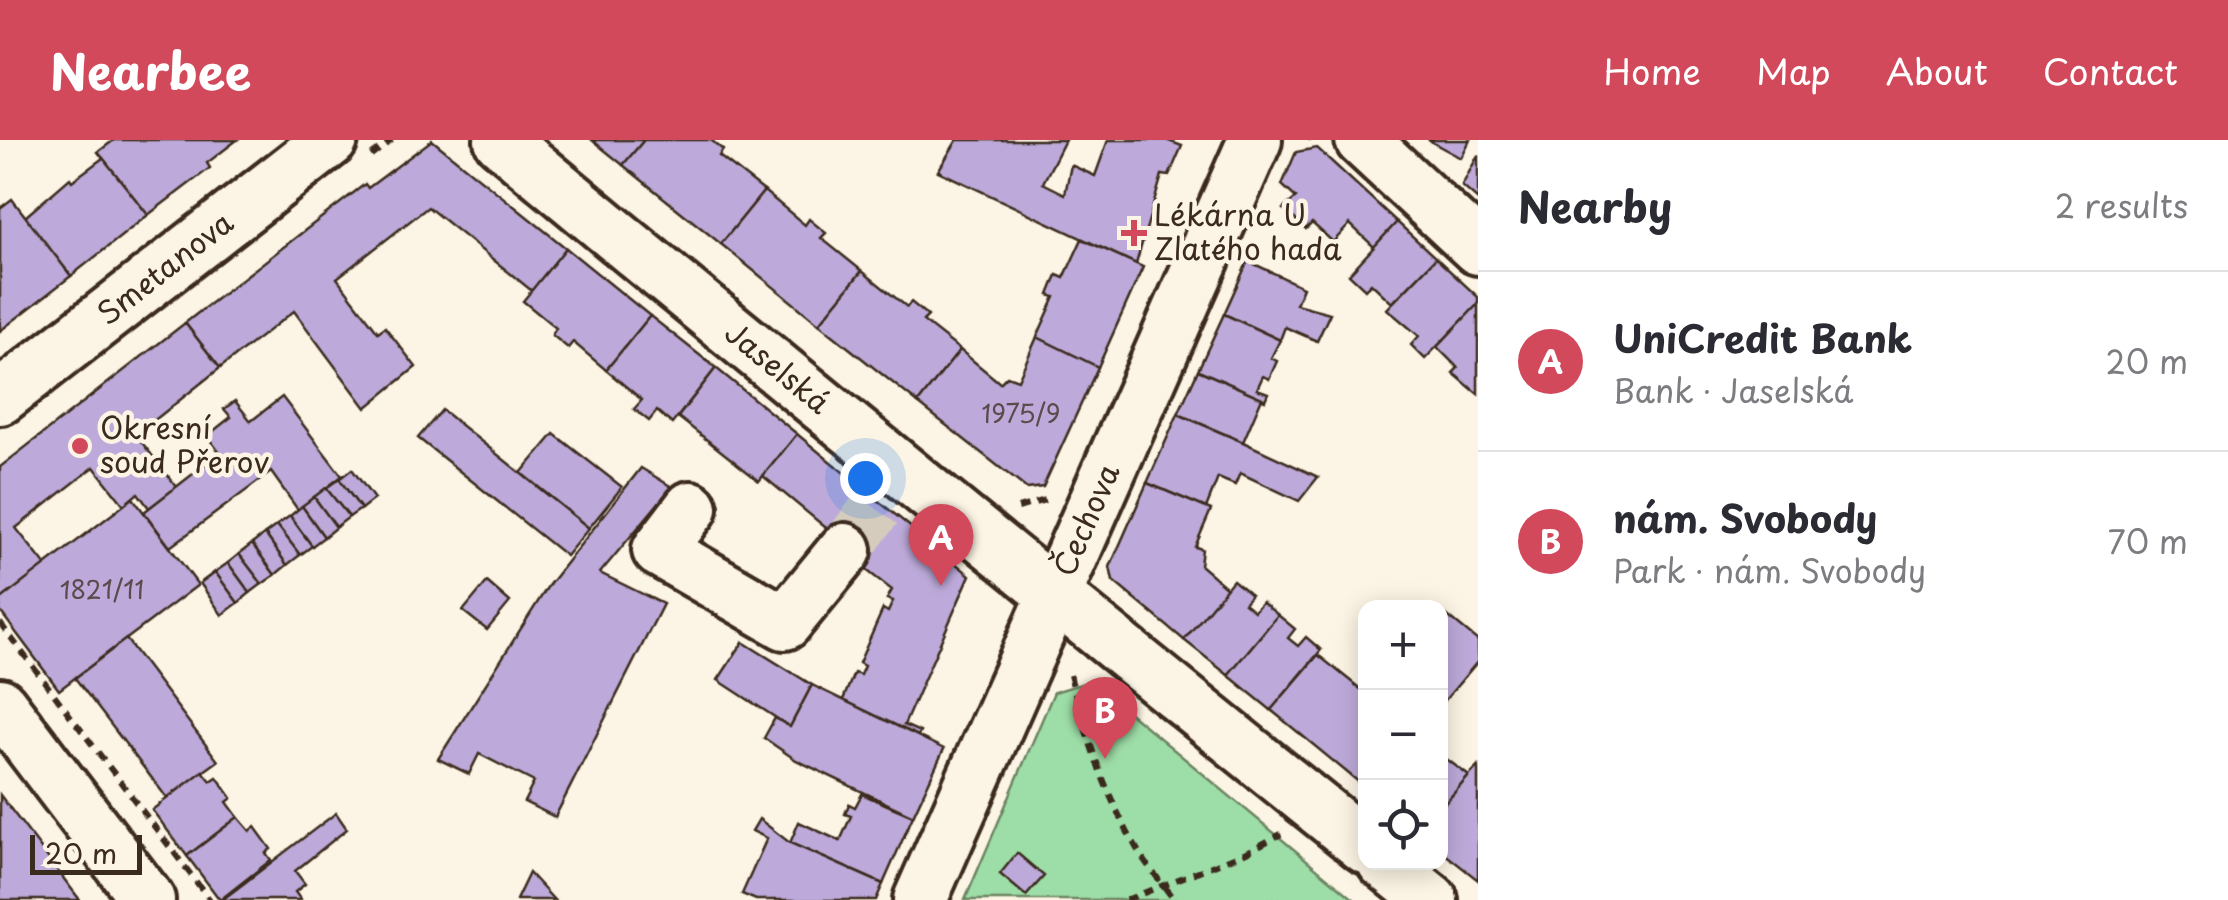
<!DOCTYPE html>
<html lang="en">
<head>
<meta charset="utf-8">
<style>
	:root { --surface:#fff; --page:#f7f7f7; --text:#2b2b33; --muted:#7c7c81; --line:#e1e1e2; --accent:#d1495b }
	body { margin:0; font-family:"Playpen Sans",sans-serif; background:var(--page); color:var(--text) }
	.controls { position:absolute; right:30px; bottom:30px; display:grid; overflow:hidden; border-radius:20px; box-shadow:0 5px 25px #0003 }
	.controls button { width:90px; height:90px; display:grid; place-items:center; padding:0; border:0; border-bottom:2px solid var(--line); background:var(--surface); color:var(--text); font:50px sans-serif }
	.scale { position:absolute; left:30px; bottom:25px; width:112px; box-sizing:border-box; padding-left:10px; border:5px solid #3b2a1e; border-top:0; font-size:28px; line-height:35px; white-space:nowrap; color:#3b2a1e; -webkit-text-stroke:8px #fcf5e5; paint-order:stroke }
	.you { position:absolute; left:865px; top:338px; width:35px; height:35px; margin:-25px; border:8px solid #fff; border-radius:50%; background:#1a73e8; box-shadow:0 0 0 15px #1a73e833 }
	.badge { display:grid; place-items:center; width:65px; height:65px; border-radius:50%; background:var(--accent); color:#fff; font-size:32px; font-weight:700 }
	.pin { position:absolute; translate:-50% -82px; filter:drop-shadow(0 2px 5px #0008) }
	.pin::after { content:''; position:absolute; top:52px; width:35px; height:30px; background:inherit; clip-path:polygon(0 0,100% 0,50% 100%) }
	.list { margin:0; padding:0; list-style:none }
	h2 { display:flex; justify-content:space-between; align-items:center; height:130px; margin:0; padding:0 40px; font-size:42px }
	h2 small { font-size:32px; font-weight:400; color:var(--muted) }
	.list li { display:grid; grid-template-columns:65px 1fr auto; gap:30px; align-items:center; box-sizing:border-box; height:180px; padding:0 40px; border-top:2px solid var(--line) }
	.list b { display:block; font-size:38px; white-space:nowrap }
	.list p { margin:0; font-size:32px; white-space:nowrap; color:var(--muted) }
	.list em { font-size:32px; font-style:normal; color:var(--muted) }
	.icon { flex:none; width:55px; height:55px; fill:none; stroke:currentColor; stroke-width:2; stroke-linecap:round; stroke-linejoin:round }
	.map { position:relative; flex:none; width:1478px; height:760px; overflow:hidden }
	header { display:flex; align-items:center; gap:60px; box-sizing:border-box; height:140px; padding:0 50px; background:var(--accent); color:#fff }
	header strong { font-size:48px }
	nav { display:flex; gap:55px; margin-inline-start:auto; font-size:35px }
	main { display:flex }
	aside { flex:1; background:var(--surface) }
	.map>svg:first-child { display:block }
	.green { fill:#9ddda7; stroke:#6c8462; stroke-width:2.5 }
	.building { fill:#bdaada; stroke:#3b2a1e; stroke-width:2.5 }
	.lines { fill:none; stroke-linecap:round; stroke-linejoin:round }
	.minor-tunnel { stroke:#d5ccbd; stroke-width:52; stroke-dasharray:52 26; stroke-linecap:butt }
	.minor-casing { stroke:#3b2a1e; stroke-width:60 }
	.path { stroke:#3b2a1e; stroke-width:6; stroke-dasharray:10 8; stroke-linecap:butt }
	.minor { stroke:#fcf5e5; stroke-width:52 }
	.poi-dot { fill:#d1495b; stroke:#fcf5e5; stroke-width:4 }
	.labels { text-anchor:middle; stroke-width:9; stroke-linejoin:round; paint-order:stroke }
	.number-label { font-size:25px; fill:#5c4a4d }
	.poi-label { font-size:30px; fill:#3b2a1e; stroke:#fcf5e5; text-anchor:start }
	.street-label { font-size:30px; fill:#3b2a1e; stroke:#fcf5e5 }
</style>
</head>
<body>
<header>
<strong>Nearbee</strong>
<nav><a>Home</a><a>Map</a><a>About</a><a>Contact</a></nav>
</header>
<main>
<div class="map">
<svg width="1478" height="760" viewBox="0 0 1478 760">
	<rect width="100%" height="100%" fill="#fcf5e5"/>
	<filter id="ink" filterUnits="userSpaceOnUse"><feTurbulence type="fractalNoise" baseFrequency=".01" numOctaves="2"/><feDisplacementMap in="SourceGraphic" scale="20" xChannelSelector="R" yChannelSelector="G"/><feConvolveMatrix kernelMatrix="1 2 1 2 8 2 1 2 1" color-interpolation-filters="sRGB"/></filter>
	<g filter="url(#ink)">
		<polygon class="green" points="1091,541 1355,760 965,760 1054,552"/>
		<g class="building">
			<polygon points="114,0 237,0 207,23 210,28 148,75 98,12"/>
			<polygon points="432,0 566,108 532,151 428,67 337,138 378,192 385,187 416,227 366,268 294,171 220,228 185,183 365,44 368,48"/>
			<polygon points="592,0 644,0 623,25"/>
			<polygon points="644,0 711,0 723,10 719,16 764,51 721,104 623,25"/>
			<polygon points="957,0 1065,0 1043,43 1065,54 1071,25 1095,36 1108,0 1166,0 1182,6 1169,36 1162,35 1136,124 938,31"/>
			<polygon points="1428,0 1470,0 1461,18"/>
			<polygon points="1317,8 1397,82 1374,107 1350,84 1333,102 1312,83 1306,89 1283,69 1296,58 1282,45 1296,12"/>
			<polygon points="1478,15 1478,60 1462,46"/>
			<polygon points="103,18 148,75 71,136 25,77 70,38 72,41"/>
			<polygon points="764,51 805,85 809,79 826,93 821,98 862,131 819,184 721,104"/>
			<polygon points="12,59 71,136 0,191 0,68"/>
			<polygon points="1397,82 1436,118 1392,163 1371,143 1365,149 1349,134"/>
			<polygon points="1082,99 1143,127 1098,227 1037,197 1055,157 1049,155 1057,135 1064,138"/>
			<polygon points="566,108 650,176 606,230 573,202 568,208 552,195 556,188 523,161"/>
			<polygon points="1436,118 1478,157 1478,164 1425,219 1411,205 1419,196 1387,169"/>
			<polygon points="1248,121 1303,147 1296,164 1330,173 1317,201 1285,187 1280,200 1224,174"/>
			<polygon points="862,131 907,167 911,162 928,176 923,181 960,210 918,263 819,184"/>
			<polygon points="1478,164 1478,254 1453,233 1458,228 1437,207"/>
			<polygon points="1224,174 1280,200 1271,218 1277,221 1269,239 1263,236 1257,249 1268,253 1265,260 1198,230"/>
			<polygon points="650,176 716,228 672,284 657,271 649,281 634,269 642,260 606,230"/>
			<polygon points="185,183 220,228 136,295 177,347 149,368 138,353 124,365 94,327 16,388 46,426 0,460 0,327"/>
			<polygon points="1037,197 1098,227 1043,347 1027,349 918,263 960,210 1000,243 1007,236 1018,240"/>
			<polygon points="716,228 797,294 759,341 678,277"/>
			<polygon points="1198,230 1262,258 1243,302 1178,274"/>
			<polygon points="282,257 342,336 298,370 271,332 170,407 144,372 220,313 207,296 231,277 224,269 235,261 251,281"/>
			<polygon points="442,270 589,388 566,416 418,298"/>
			<polygon points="1178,274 1243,302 1318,337 1299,361 1240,333 1235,345 1218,338 1206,368 1147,343"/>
			<polygon points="554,294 622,347 589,388 521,333"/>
			<polygon points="797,294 871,355 837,397 763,336"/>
			<polygon points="641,328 672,347 600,433 663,464 555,677 524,662 534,642 479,614 469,634 438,619 548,446"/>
			<polygon points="352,329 374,359 361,369 339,339"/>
			<polygon points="339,339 361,369 349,377 326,348"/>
			<polygon points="1147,343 1211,370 1195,407 1202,409 1200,425 1227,448 1184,500 1113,441 1110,427"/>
			<polygon points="326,348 349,377 336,387 314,357"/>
			<polygon points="871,355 970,435 904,585 920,592 918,596 843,560 854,533 860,535 864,526 859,523 883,469 888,472 893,461 887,459 892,450 865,429 869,424 833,402"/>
			<polygon points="314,357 336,387 324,397 302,366"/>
			<polygon points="133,358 198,445 59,550 0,471 0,460"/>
			<polygon points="302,366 324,397 312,406 290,376"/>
			<polygon points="290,376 312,406 300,415 277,385"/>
			<polygon points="277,385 300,415 287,425 265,394"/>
			<polygon points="265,394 287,425 275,435 252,404"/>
			<polygon points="252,404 275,435 262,444 239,414"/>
			<polygon points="239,414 262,444 250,453 228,423"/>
			<polygon points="228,423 250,453 238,463 215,432"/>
			<polygon points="215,432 238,463 222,475 200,443"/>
			<polygon points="1233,440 1251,455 1244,463 1254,471 1262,462 1278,475 1228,535 1184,500"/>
			<polygon points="487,442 510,462 487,490 463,471"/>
			<polygon points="1444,473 1478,501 1478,521 1440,566 1440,477"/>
			<polygon points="1278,475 1295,489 1288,498 1298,506 1306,497 1321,510 1271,570 1228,535"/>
			<polygon points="126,499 218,621 167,658 75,538"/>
			<polygon points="743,502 812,545 790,587 718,540"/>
			<polygon points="1318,515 1363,551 1366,548 1366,648 1271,570"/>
			<polygon points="812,545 944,609 913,676 796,620 764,598 775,578 790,587"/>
			<polygon points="1440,614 1469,636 1440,669"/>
			<polygon points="1478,626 1478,740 1440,710 1440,669"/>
			<polygon points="203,631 211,641 217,637 232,658 227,662 238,677 187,716 152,670"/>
			<polygon points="862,654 913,676 883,744 790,703 799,682 840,701 851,676 845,674 849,664 855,667"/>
			<polygon points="0,655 80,760 0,760"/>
			<polygon points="336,673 347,689 295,731 305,744 295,752 301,760 222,760"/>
			<polygon points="238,677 250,691 255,687 271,709 266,713 271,720 220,760 187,716"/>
			<polygon points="759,679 790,703 883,744 876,760 756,760 742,754 767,698 752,691"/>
			<polygon points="1017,713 1044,736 1026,756 1000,734"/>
			<polygon points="529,733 554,760 516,760"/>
		</g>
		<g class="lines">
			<polyline class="minor-tunnel" points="845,410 881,362"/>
			<g class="minor-casing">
				<g id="minor">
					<path id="s1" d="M501,0C787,239 1076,473 1366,707"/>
					<polyline points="1362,0 1478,108"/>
					<path id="s2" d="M0,258L331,0"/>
					<polyline points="691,368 659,410 785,483 845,410"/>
					<polyline points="0,565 148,760"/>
					<polyline points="1384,722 1431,760"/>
					<path id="s3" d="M920,760L1255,0"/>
				</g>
			</g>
			<g class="path">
				<polyline points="1311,1 1311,0"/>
				<polyline points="371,16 392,0"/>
				<polyline points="1018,368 1049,359"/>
				<polyline points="0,483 210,760"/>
				<path d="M1070,535C1086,596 1105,654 1137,709C1148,727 1162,743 1174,760"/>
				<polyline points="1126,760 1249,711 1281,694"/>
			</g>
			<use href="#minor" class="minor"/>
		</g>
	</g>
	<g class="poi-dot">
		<path d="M1129 78h10v10h10v10h-10v10h-10v-10h-10v-10h10z"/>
		<circle cx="80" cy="306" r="10"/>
	</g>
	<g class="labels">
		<g class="number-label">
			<text x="1021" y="283">1975/9</text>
			<text x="102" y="459">1821/11</text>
		</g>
		<g class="poi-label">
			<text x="1154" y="86">Lékárna U<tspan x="1154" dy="34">Zlatého hada</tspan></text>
			<text x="100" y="299">Okresní<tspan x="100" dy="34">soud Přerov</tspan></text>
		</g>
		<g class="street-label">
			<text dy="10" stroke="none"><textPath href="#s2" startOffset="210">Smetanova</textPath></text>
			<text dy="10" stroke="none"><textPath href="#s1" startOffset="358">Jaselská</textPath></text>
			<text dy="10" stroke="none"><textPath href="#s3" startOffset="415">Čechova</textPath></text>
		</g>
	</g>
</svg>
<div class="controls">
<button>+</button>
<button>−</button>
<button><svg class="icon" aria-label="locate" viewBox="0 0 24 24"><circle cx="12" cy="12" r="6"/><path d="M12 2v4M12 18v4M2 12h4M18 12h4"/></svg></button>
</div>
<div class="scale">20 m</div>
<div class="you"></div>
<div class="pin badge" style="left:941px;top:446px">A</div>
<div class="pin badge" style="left:1105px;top:619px">B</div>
</div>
<aside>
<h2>Nearby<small>2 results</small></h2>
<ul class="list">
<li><span class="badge">A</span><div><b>UniCredit Bank</b><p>Bank · Jaselská</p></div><em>20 m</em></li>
<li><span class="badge">B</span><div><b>nám. Svobody</b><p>Park · nám. Svobody</p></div><em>70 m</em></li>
</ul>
</aside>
</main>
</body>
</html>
